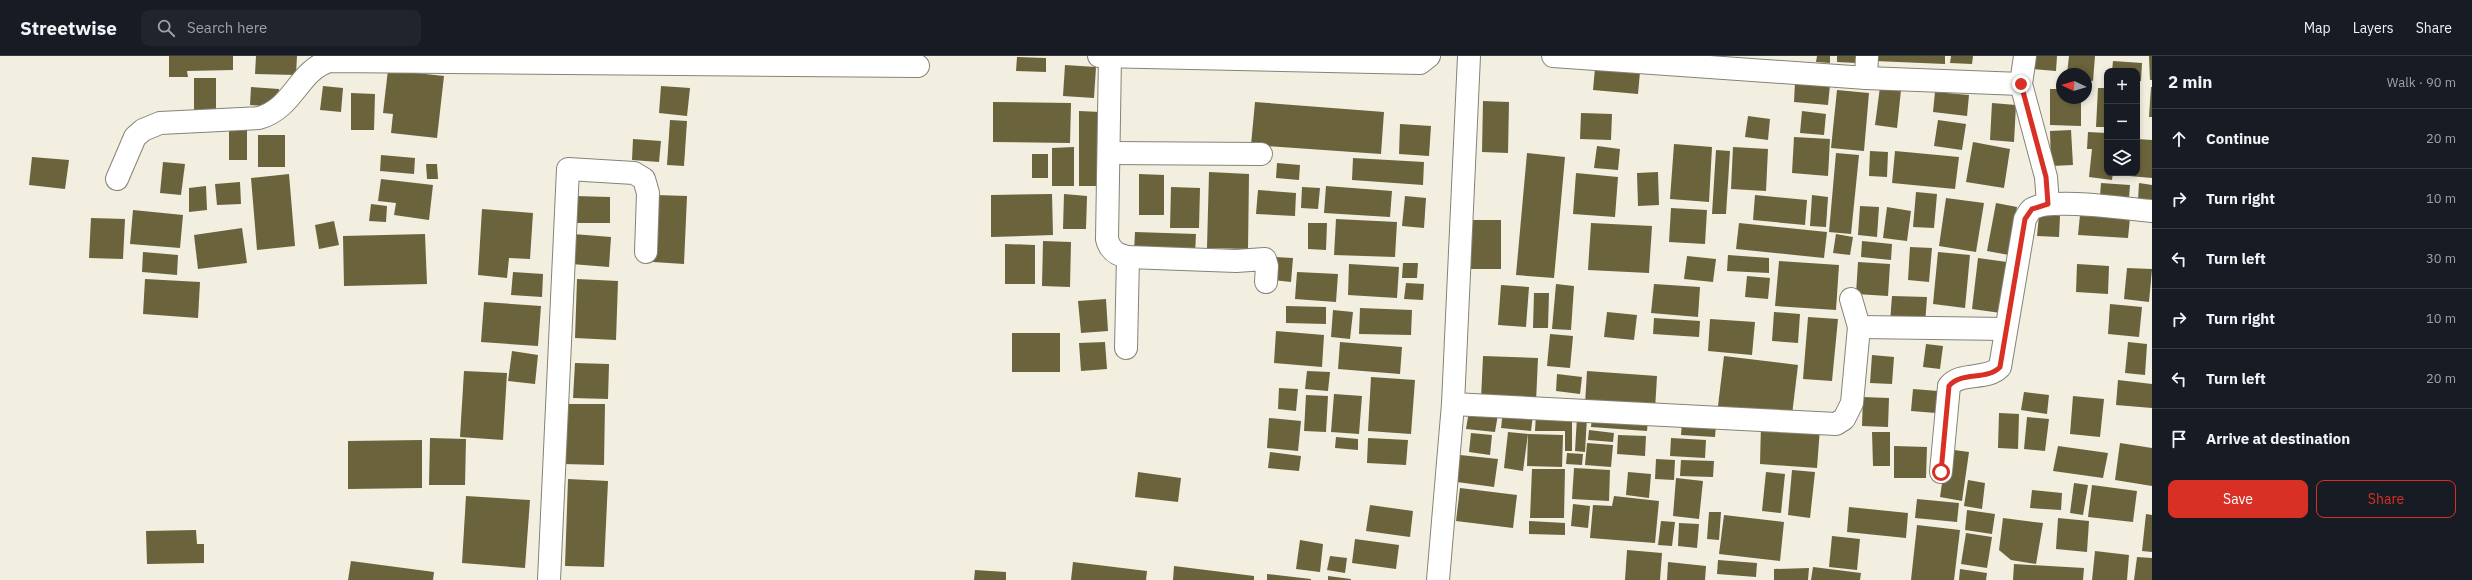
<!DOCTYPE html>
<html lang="en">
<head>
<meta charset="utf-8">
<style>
	:root { --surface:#171b24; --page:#20242c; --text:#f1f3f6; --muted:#9ea1a6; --line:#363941; --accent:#d93025 }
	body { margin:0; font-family:"IBM Plex Sans",sans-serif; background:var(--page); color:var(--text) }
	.controls { position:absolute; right:12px; top:12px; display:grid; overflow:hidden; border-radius:8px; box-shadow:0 2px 6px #0003 }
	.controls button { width:36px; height:36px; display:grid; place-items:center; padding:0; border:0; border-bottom:1px solid var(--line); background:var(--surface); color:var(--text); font:20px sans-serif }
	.compass { position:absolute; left:2056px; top:12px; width:36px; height:36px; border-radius:50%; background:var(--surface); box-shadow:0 2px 6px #0003; rotate:274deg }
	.stop { position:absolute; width:12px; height:12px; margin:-9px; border:3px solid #d93025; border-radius:50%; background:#fff }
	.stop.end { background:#d93025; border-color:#fff; box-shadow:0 1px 4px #0008 }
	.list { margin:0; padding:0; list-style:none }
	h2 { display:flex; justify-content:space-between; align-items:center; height:52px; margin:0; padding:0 16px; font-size:17px }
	h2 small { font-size:13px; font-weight:400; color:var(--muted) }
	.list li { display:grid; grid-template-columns:26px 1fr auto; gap:12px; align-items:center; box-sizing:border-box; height:60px; padding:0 16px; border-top:1px solid var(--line) }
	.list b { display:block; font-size:15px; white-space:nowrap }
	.list em { font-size:13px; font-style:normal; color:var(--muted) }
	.actions { display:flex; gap:8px; padding:12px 16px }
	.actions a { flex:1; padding:9px 0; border:1px solid var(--accent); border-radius:8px; text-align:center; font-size:14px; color:var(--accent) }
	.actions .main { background:var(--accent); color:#fff }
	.icon { flex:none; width:22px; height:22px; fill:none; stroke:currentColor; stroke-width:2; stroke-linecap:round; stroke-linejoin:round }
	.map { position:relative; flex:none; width:2152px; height:524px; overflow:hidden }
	header { display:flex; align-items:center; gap:24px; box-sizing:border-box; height:56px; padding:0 20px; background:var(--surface); border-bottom:1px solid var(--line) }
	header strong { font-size:19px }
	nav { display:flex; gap:22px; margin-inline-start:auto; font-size:14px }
	.search { width:280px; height:36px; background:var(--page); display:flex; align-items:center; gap:10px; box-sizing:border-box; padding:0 14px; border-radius:8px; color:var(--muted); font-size:15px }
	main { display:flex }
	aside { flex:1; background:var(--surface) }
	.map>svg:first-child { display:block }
	.building { fill:#6b633b }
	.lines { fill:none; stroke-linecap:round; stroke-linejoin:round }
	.minor-casing { stroke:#858375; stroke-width:24 }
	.minor { stroke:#fff; stroke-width:22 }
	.route { stroke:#d93025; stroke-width:5 }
</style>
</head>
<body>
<header>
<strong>Streetwise</strong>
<div class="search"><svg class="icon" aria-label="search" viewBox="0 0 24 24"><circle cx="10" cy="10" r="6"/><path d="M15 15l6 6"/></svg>Search here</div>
<nav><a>Map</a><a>Layers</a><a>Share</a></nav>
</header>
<main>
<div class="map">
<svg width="2152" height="524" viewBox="0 0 2152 524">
	<rect width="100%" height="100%" fill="#f2efe0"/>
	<g class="building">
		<polygon points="169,0 233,0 233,14 187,15 188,21 169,21"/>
		<polygon points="256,0 297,0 296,19 255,18"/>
		<polygon points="1817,0 1830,0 1830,7 1816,6"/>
		<polygon points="1837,0 1858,0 1857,7 1837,6"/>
		<polygon points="1875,0 1945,0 1945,8 1875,5"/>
		<polygon points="1951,0 1973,0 1972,8 1950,7"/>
		<polygon points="2031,0 2057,0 2056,15 2031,13"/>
		<polygon points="2069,0 2095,0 2093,25 2086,24 2086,18 2067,18"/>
		<polygon points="2149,0 2152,0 2152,24 2150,24"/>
		<polygon points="1017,1 1046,2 1046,16 1016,15"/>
		<polygon points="2113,5 2142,7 2141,25 2137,25 2137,15 2112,15"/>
		<polygon points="1065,9 1096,11 1094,42 1063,40"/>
		<polygon points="1595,12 1640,16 1638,38 1593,34"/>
		<polygon points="388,14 444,20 437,82 391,77 393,58 383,57"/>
		<rect x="194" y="22" width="22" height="32"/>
		<polygon points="1795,26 1830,29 1828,49 1794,46"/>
		<polygon points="323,30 343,32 341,56 320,54"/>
		<polygon points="661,30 690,32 687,60 659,57"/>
		<polygon points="251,31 279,33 278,51 250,49"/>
		<polygon points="1880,31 1901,34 1897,72 1875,69"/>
		<polygon points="2151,31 2152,31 2152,61 2149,61"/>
		<polygon points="2098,32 2107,32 2107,71 2096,71"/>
		<polygon points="2050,33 2062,33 2062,42 2081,42 2081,70 2050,69"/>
		<polygon points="1837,34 1869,37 1864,95 1831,92"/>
		<polygon points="2137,34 2140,35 2138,60 2137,60"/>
		<polygon points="1935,36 1969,39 1967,60 1933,56"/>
		<polygon points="351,37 375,38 374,74 351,74"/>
		<polygon points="1483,45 1509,46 1508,97 1482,96"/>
		<polygon points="993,46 1071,47 1070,87 993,86"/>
		<polygon points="1255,46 1384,56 1381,98 1251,89"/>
		<polygon points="1992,47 2016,49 2014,86 1990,84"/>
		<polygon points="1079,55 1101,56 1101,130 1079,130"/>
		<polygon points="1802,55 1826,58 1824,79 1800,77"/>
		<polygon points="1581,57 1612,58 1611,84 1580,83"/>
		<polygon points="1748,60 1770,63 1768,84 1745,81"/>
		<polygon points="670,64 687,65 684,110 667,109"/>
		<polygon points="1938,64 1966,68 1962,94 1934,90"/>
		<polygon points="1400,68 1431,70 1429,100 1399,98"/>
		<rect x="229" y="73" width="18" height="31"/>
		<polygon points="2071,74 2073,109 2051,110 2050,75"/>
		<polygon points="2088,76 2107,77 2107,117 2113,117 2112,124 2089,121 2092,93 2087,93"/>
		<rect x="258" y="79" width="27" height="32"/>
		<polygon points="1794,81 1830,83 1828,120 1792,117"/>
		<polygon points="633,83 661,85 659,106 632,104"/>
		<polygon points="2137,83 2152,84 2152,122 2129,120 2129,117 2137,117"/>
		<polygon points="1973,86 2010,93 2004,132 1966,126"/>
		<polygon points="1674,88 1712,91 1709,146 1670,143"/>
		<polygon points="1597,90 1620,93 1618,114 1594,112"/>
		<polygon points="1074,91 1074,130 1052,130 1052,92"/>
		<polygon points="1733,91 1768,93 1766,135 1731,133"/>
		<polygon points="1716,94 1730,95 1726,158 1712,158"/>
		<polygon points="1870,95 1888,96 1887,121 1869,120"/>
		<polygon points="1895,95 1959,101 1955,133 1892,127"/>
		<polygon points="1527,97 1565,101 1554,222 1516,219"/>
		<polygon points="1836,97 1859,99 1851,178 1829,176"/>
		<rect x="1032" y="98" width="16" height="24"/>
		<polygon points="381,99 415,102 414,118 380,115"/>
		<polygon points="32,101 69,104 65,133 29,129"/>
		<polygon points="1353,102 1424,106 1423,129 1352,124"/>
		<polygon points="163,106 185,108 181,139 160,137"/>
		<polygon points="1277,107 1300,109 1299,124 1276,122"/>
		<polygon points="426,108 437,108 438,123 427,123"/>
		<polygon points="1209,116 1249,118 1248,193 1207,192"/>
		<polygon points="1658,116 1659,149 1638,150 1637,117"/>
		<polygon points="1576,117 1618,121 1615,161 1573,158"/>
		<polygon points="289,118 295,190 257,194 251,122"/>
		<polygon points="1139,118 1164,119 1164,159 1139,159"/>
		<polygon points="381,123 433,129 429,164 394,159 396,147 378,145"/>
		<polygon points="240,126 241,148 217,149 215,128"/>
		<polygon points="2101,127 2130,129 2129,142 2100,140"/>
		<polygon points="2139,127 2152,129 2152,145 2138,144"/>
		<polygon points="206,130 207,154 189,156 189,132"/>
		<polygon points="1326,130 1392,135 1390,161 1324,157"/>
		<polygon points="1171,131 1200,132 1199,172 1170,172"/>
		<polygon points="1302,131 1320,132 1318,153 1301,152"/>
		<polygon points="1258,134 1296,137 1295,160 1256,158"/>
		<polygon points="1916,136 1937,138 1934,172 1913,171"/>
		<polygon points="1052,138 1053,179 991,181 991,139"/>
		<polygon points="1064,138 1087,140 1086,173 1063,173"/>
		<polygon points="656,139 687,140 684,208 653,206"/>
		<polygon points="1755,139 1807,144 1805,169 1753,164"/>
		<polygon points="1812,139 1828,141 1826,171 1810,170"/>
		<polygon points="575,140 610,141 610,167 575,167"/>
		<polygon points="1405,140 1426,142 1424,172 1402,170"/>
		<polygon points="1946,142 1984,147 1976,196 1939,190"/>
		<polygon points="1996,147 2017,151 2009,199 1987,195"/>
		<polygon points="371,148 387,150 386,166 369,165"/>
		<polygon points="1860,150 1879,151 1877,181 1858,179"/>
		<polygon points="1887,151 1911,155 1907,185 1883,182"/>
		<polygon points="1671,152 1707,154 1705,188 1669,186"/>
		<polygon points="482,153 533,157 530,203 509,202 507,222 478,219"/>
		<polygon points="133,154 183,159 180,192 130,188"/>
		<polygon points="2039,159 2060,160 2059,181 2037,180"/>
		<polygon points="2080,159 2130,162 2128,182 2078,179"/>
		<polygon points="91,162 125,163 123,203 89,202"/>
		<polygon points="1336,163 1397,166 1395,201 1334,199"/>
		<polygon points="1471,164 1501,164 1501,213 1470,213"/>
		<polygon points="334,165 339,189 319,193 315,169"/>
		<polygon points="1308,167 1327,167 1326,194 1308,193"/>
		<polygon points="1591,167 1652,170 1649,217 1588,214"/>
		<polygon points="1739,167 1827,176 1824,202 1736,193"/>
		<polygon points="242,172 247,207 198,213 194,179"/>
		<polygon points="1135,176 1196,178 1195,198 1134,195"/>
		<polygon points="425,178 427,228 344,230 343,180"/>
		<polygon points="573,178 611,181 609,211 571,208"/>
		<polygon points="1836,178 1853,181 1850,199 1833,197"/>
		<polygon points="1043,185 1071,186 1070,231 1042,230"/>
		<polygon points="1862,185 1892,188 1891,204 1861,201"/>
		<polygon points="1005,188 1035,189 1035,228 1005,228"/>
		<polygon points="1910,191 1932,192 1929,226 1908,224"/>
		<polygon points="143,196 178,199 177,219 142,216"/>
		<polygon points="1938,196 1970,199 1965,252 1933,248"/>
		<polygon points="1728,199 1769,202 1769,217 1727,215"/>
		<polygon points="1687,200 1716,203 1713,226 1684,223"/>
		<polygon points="1275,201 1293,202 1291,226 1273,224"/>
		<polygon points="1978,202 2007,206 2001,257 1972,253"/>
		<polygon points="1779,205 1839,209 1836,254 1775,250"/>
		<polygon points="1858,206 1890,208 1888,240 1856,238"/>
		<polygon points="1403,207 1418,207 1417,222 1402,222"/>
		<polygon points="1349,208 1399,211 1397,242 1348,239"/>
		<polygon points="2077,208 2109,210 2108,238 2076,236"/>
		<polygon points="2127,212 2152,213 2149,246 2124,243"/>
		<polygon points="513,216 543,218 542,241 511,239"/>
		<polygon points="1297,216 1338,218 1336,246 1295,243"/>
		<polygon points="1747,220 1770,222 1768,243 1745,241"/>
		<polygon points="145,223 200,226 198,262 143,258"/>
		<polygon points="577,223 618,225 616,284 575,282"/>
		<polygon points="1406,227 1424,228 1423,244 1404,243"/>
		<polygon points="1556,228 1574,230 1571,274 1552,273"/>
		<polygon points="1654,228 1700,231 1698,261 1651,257"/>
		<polygon points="1501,229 1529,231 1526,271 1498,269"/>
		<polygon points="1534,237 1549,237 1548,272 1533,272"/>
		<polygon points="1892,240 1927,241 1925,268 1890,266"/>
		<polygon points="1106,243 1108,275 1081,277 1078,245"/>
		<polygon points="484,246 541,250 538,290 481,286"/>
		<polygon points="2110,248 2142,251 2139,281 2108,278"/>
		<polygon points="1286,250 1326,251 1326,268 1286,267"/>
		<polygon points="1360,252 1412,254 1411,279 1359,278"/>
		<polygon points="1333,254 1353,256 1350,283 1331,281"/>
		<polygon points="1607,256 1637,259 1634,284 1604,281"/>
		<polygon points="1774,256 1800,258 1798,287 1772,285"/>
		<polygon points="1808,261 1838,263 1832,325 1803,323"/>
		<polygon points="1654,262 1700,265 1699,281 1653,278"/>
		<polygon points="1710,263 1755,266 1752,299 1708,295"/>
		<polygon points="1276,275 1324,279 1322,311 1274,307"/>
		<rect x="1012" y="277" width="48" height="39"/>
		<polygon points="1550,278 1573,280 1570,312 1547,310"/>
		<polygon points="1105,286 1107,313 1081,315 1079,287"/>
		<polygon points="1340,286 1402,291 1400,318 1338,313"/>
		<polygon points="2128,286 2147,288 2145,319 2125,317"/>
		<polygon points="1926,288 1943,290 1940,313 1923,311"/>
		<polygon points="512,295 538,299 535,328 508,325"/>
		<polygon points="1872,299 1894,301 1892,328 1870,327"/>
		<polygon points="1483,300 1538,302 1536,346 1481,343"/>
		<polygon points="1724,300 1798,309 1792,359 1718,350"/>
		<polygon points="575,307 609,308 608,343 573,342"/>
		<polygon points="464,315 507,317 503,384 460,381"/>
		<polygon points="1307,315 1330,316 1328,335 1305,333"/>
		<polygon points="1587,315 1657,320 1655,354 1585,349"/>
		<polygon points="1557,318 1582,321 1580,338 1556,335"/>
		<polygon points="1371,321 1415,324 1411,378 1368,375"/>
		<polygon points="2118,324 2152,328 2152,352 2116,349"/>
		<polygon points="1279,332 1298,333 1296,355 1278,353"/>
		<polygon points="1913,333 1938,335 1936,357 1911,355"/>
		<polygon points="2024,336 2049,339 2047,358 2021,354"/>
		<polygon points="1334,338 1362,340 1359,378 1331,376"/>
		<polygon points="1306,339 1328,340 1326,376 1304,375"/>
		<polygon points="2073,340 2104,343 2100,381 2070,378"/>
		<polygon points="1863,341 1889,342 1888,371 1862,370"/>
		<polygon points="562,348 605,348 604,409 562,408"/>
		<polygon points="1469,355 1498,358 1495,376 1466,373"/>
		<polygon points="1503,355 1533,359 1531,375 1501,372"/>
		<polygon points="1536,357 1572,359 1572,395 1565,395 1565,375 1535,375"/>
		<polygon points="1999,357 2019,358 2018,393 1998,392"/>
		<polygon points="1592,360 1648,364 1647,375 1591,371"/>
		<polygon points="1577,361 1587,361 1585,396 1575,395"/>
		<polygon points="2027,361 2049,363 2045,395 2024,393"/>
		<polygon points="1269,362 1301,365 1298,395 1267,392"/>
		<polygon points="1682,367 1716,369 1715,381 1681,379"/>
		<polygon points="1761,368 1820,372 1817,412 1760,408"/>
		<polygon points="1589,374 1614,377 1613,386 1588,384"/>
		<polygon points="1508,376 1528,378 1523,415 1504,412"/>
		<polygon points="1872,376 1890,376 1890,410 1873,410"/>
		<polygon points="1471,377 1492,379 1490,399 1469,396"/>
		<polygon points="1528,378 1563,379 1562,411 1527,410"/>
		<polygon points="1618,379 1646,380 1645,400 1617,398"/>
		<polygon points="1336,381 1358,383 1358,394 1335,392"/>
		<polygon points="430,382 466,383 465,429 429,429"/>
		<polygon points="1368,382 1408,384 1406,409 1367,407"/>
		<polygon points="1671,382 1706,384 1705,402 1670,400"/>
		<polygon points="422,384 422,432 348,433 348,385"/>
		<polygon points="1587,387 1613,389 1611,411 1585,409"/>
		<polygon points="2120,387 2152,392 2152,430 2115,424"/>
		<polygon points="1894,390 1927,391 1926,422 1894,422"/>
		<polygon points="2058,390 2108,397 2103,422 2053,415"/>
		<polygon points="1947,393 1969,396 1962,445 1940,441"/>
		<polygon points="1270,396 1301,400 1299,415 1268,412"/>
		<polygon points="1567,397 1583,398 1582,409 1566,408"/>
		<polygon points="1460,399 1498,403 1494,431 1457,426"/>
		<polygon points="1656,403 1675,404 1674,424 1655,423"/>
		<polygon points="1681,404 1714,405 1713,421 1680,420"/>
		<polygon points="1574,412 1610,414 1609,445 1572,443"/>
		<polygon points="1532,413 1565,413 1564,462 1530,462"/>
		<polygon points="1792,414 1815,416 1810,462 1788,459"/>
		<polygon points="1138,416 1181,422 1178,446 1135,441"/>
		<polygon points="1628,416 1651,418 1649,442 1626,439"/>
		<polygon points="1766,416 1785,418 1781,457 1762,455"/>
		<polygon points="1676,422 1703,425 1699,463 1673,460"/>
		<polygon points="568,423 608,425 604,511 565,510"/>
		<polygon points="1968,424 1985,427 1982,453 1964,450"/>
		<polygon points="2074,427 2088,429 2083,459 2070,457"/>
		<polygon points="2092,429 2137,435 2133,466 2088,461"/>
		<polygon points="1460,432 1517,439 1513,472 1456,465"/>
		<polygon points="2032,434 2062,437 2061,454 2030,452"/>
		<polygon points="466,440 530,444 525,512 462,507"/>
		<polygon points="1614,440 1659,445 1655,487 1590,482 1593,449 1612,450"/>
		<polygon points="1917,443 1959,447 1957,466 1915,462"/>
		<polygon points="1573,448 1590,450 1588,472 1571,470"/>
		<polygon points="1370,449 1413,455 1410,481 1366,475"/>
		<polygon points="1849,451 1908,457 1906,482 1847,476"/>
		<polygon points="1967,454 1995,458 1992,478 1965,474"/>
		<polygon points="1709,456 1721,456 1719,484 1707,483"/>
		<polygon points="2146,458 2152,459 2152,496 2142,495"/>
		<polygon points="1724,459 1784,466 1780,505 1719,498"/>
		<polygon points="2003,462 2043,467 2036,508 2011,504 1999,494"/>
		<polygon points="2058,462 2089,465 2087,496 2056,493"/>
		<polygon points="1529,465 1565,467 1565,479 1529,478"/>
		<polygon points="1661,465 1675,466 1672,490 1658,489"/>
		<polygon points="1679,467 1699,468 1697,492 1678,490"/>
		<polygon points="1917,469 1960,474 1954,524 1911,524"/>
		<polygon points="196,474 197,488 204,488 204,507 147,508 146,475"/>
		<polygon points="1966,477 1992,481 1987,512 1961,508"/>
		<polygon points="1832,480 1860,483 1857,514 1829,511"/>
		<polygon points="1355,483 1399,489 1396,513 1352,507"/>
		<polygon points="1300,484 1323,488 1320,516 1296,513"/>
		<polygon points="1627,494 1662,497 1660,524 1625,524"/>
		<polygon points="2095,495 2129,499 2127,524 2092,524"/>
		<polygon points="1330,500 1347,502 1345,517 1327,514"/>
		<polygon points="2137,501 2152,502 2152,524 2134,524"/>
		<polygon points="1718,504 1757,507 1756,521 1717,518"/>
		<polygon points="351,505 434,516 433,524 348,524"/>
		<polygon points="1073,506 1147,515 1146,524 1071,524"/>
		<polygon points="1668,506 1706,510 1705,524 1667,524"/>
		<polygon points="2014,508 2084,512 2083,524 2013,524"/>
		<polygon points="1174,510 1254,520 1254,524 1173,524"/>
		<polygon points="1813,511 1861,517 1860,524 1811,524"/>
		<polygon points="1809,512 1808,524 1774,524 1774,513"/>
		<polygon points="1960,513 1987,517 1986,524 1959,524"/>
		<polygon points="975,514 1006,516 1006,524 974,524"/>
		<polygon points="1267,518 1311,523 1311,524 1267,524"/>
		<polygon points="1328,520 1351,523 1351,524 1328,524"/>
	</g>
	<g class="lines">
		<g class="minor-casing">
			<g id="minor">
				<polyline points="1099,0 1420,7 1429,0"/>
				<path d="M1110,0L1107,183C1110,195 1117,199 1128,201L1236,205L1265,203L1267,210L1266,226"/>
				<polyline points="1553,0 1866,22 2021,28"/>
				<polyline points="2025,0 2021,28 2046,121 2048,148"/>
				<polyline points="1866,22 1867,0"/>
				<polyline points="1109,97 1261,98"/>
				<path d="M117,123L135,81L143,74L160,67L259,62C294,52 298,15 329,5L918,10"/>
				<polyline points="1859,271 2006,273"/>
				<polyline points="1126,292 1128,201"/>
				<polyline points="1453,348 1836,368 1844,363 1852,347 1859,271 1851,243"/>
				<path d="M1941,416L1949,330C1961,315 1987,325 2000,311L2025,163C2027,160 2029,155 2032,153C2050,141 2128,153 2152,155"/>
				<polyline points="549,524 568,113 634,117 644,123 648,137 646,196"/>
				<polyline points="1438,524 1453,348 1469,0"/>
			</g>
		</g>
		<use href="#minor" class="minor"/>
	</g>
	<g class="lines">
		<path class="route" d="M1941,416L1949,330C1961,315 1987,325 2000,311L2025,163L2032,153L2048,148L2046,121L2021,28"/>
	</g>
</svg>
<div class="controls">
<button>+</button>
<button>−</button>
<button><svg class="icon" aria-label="layers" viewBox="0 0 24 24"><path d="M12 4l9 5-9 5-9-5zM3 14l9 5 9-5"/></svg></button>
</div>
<svg class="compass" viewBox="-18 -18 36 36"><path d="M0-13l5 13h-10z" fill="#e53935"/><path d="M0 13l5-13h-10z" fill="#9ea1a6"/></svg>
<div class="stop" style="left:1941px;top:416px"></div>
<div class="stop end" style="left:2021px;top:28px"></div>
</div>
<aside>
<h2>2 min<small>Walk · 90 m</small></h2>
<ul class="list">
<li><svg class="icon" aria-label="ahead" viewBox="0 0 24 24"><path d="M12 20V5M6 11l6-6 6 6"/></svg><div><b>Continue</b></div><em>20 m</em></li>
<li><svg class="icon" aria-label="right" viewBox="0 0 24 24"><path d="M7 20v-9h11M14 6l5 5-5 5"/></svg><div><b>Turn right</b></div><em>10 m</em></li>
<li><svg class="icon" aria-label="left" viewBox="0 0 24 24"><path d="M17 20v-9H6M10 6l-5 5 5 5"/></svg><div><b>Turn left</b></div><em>30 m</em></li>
<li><svg class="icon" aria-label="right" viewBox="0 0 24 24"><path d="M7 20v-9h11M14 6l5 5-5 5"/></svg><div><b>Turn right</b></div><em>10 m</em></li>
<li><svg class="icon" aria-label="left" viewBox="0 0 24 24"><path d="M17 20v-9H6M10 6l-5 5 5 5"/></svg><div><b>Turn left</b></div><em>20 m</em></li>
<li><svg class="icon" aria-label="arrive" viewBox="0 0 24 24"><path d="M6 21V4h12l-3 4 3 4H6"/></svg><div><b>Arrive at destination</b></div></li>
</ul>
<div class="actions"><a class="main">Save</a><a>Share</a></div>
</aside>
</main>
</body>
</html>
